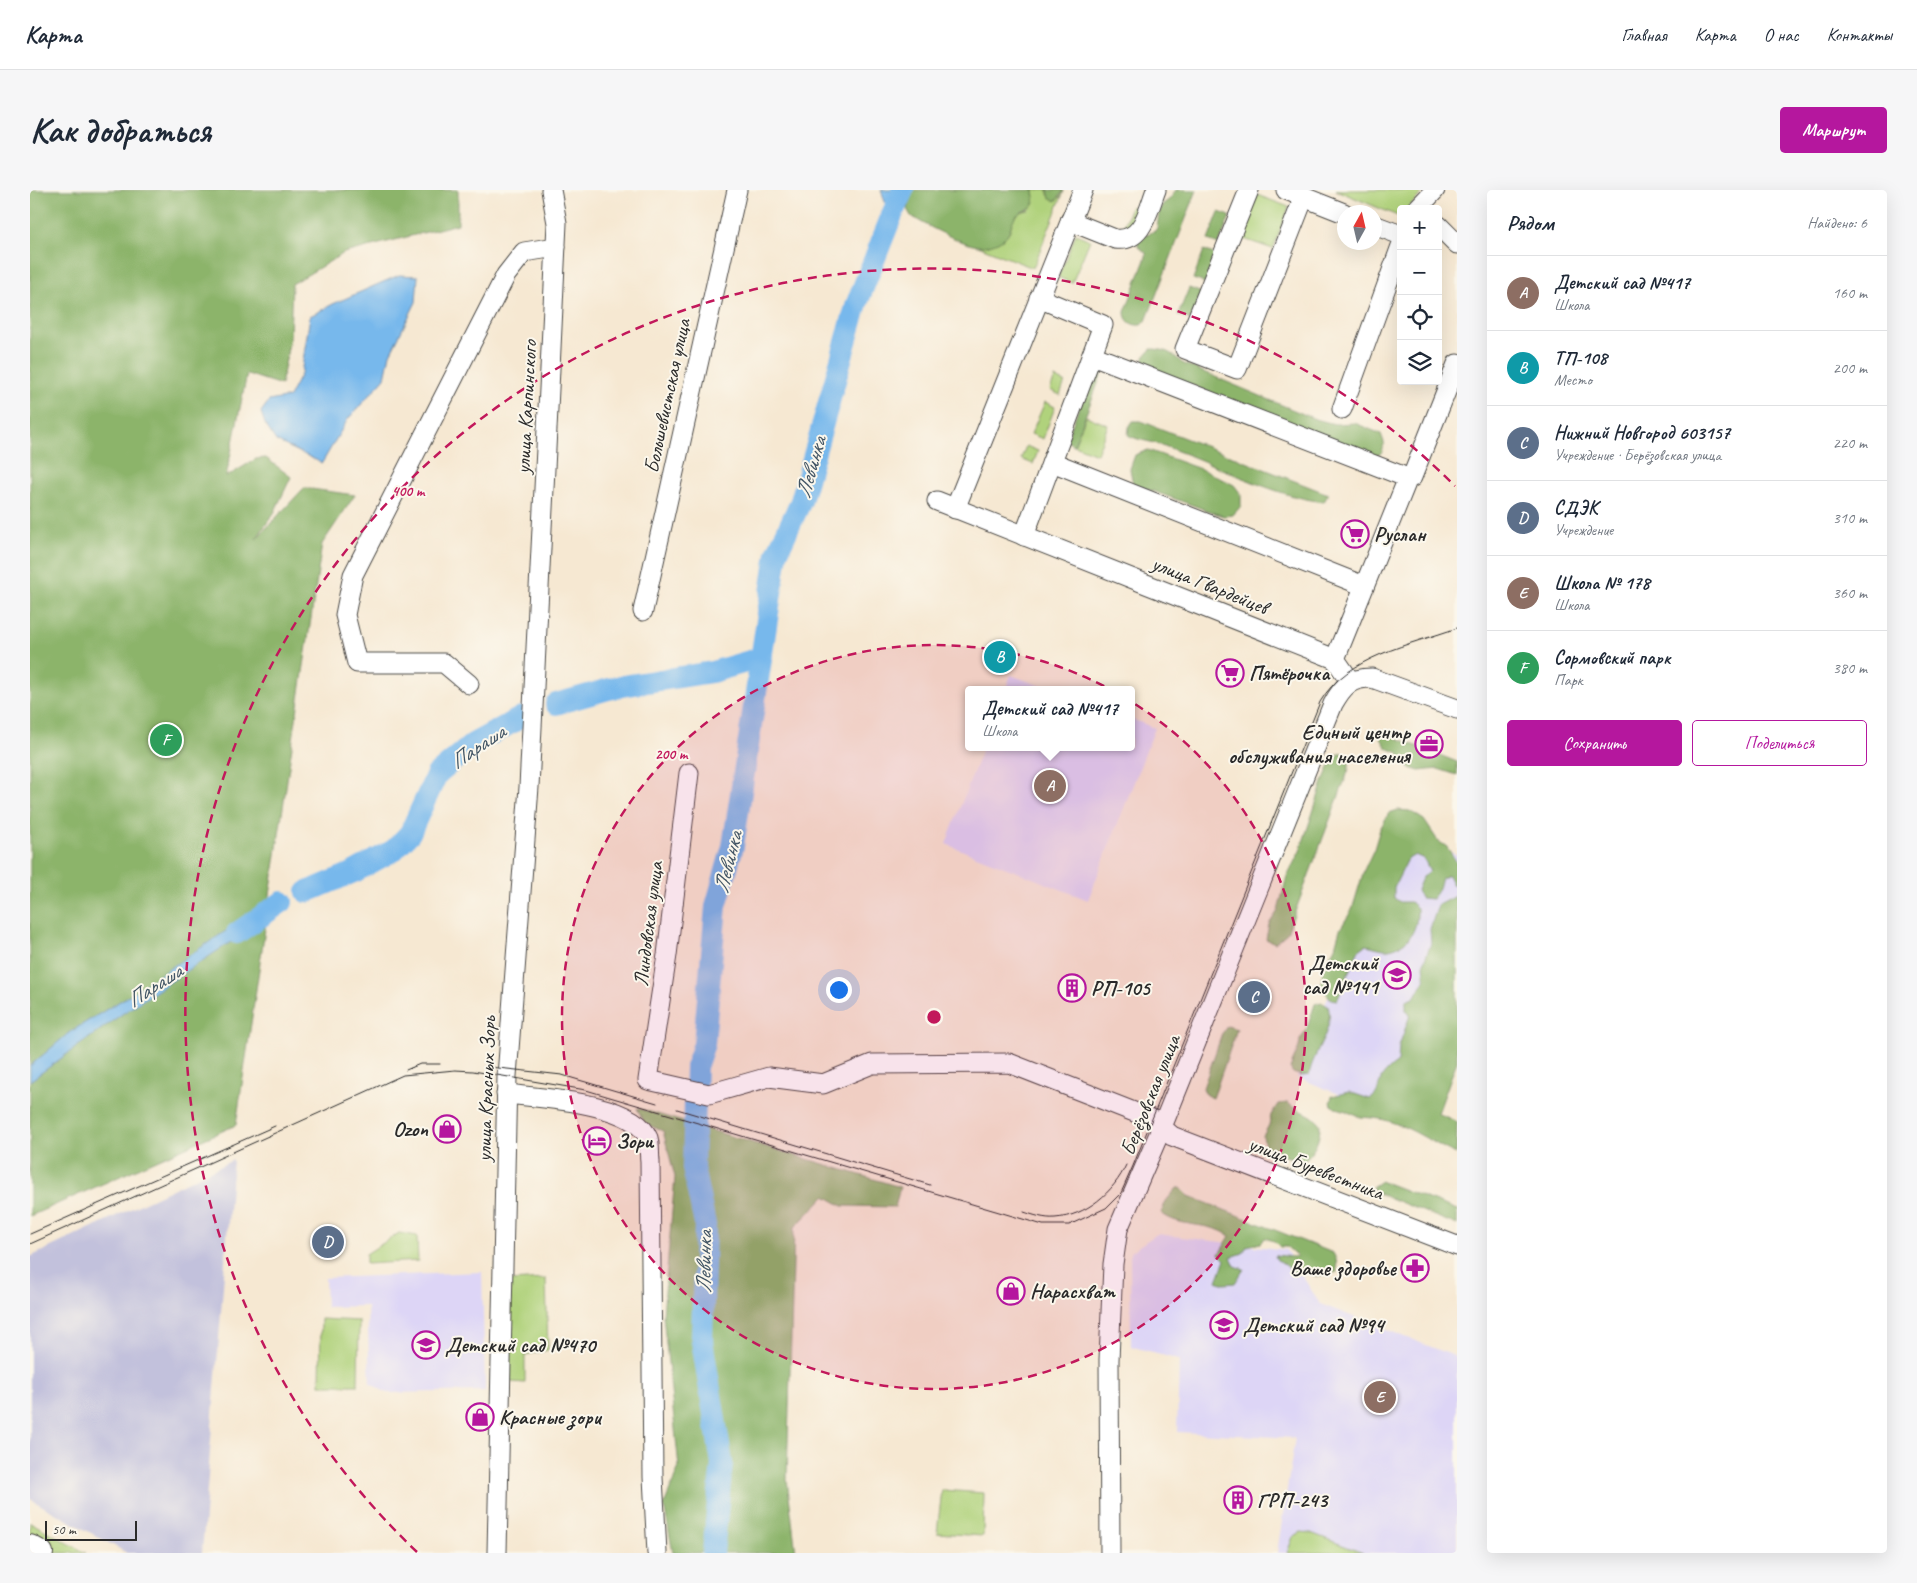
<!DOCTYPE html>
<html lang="ru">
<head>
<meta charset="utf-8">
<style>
	:root { --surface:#fff; --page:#f6f6f7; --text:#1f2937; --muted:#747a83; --line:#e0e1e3; --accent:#b5179e }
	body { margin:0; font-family:Caveat,sans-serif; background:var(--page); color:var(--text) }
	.controls { position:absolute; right:15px; top:15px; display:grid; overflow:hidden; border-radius:5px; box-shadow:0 5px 20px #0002 }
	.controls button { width:45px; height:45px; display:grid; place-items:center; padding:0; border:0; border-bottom:1px solid var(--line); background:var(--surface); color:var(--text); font:25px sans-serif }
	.compass { position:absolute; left:1307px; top:15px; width:45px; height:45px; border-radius:50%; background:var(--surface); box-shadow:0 5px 20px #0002; rotate:8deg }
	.scale { position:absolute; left:15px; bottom:12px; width:92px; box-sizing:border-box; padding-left:5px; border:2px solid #2b2b2b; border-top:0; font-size:14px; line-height:18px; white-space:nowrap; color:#2b2b2b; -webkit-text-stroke:4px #fbf7ec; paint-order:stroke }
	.you { position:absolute; left:808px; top:799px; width:18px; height:18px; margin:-12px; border:4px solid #fff; border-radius:50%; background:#1a73e8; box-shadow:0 0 0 8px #1a73e833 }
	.badge { display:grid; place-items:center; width:32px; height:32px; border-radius:50%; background:var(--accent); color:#fff; font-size:16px; font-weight:700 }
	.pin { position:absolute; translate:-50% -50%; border:2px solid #fff; box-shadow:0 1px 5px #0006 }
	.popup { position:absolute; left:935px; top:496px; width:170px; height:65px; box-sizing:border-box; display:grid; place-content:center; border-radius:5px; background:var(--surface); filter:drop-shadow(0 1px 4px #0005); font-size:16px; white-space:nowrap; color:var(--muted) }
	.popup b { font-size:19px; color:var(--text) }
	.popup::after { content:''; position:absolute; left:50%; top:100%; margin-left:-10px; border:10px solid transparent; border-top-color:var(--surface) }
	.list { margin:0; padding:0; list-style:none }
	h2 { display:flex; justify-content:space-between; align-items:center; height:65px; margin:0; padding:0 20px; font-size:21px }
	h2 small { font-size:16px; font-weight:400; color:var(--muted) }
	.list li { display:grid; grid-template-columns:32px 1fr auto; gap:15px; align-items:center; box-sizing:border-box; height:75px; padding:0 20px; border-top:1px solid var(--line) }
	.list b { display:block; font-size:19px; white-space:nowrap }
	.list p { margin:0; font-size:16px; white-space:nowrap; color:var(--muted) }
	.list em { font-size:16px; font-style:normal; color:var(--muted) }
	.actions { display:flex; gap:10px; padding:15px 20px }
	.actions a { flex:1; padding:11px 0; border:1px solid var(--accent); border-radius:5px; text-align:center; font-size:18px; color:var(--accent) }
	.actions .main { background:var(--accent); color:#fff }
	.icon { flex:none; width:28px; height:28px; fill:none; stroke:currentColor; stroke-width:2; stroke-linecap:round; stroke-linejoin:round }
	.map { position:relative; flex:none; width:1427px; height:1363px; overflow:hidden; border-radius:5px }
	header { display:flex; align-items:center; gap:30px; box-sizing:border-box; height:70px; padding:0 25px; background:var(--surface); border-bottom:1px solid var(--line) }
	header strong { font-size:24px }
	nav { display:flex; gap:28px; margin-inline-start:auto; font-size:18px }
	.intro { display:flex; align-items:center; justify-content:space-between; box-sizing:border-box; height:120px; padding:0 30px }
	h1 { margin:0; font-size:35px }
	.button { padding:12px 22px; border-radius:5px; background:var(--accent); color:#fff; font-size:18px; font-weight:700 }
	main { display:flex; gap:30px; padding:0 30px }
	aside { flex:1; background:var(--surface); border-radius:5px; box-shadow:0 5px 20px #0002 }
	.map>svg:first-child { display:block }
	.built { fill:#ddd5f6 }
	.industrial { fill:#c2c1dc }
	.green { fill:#b0d27b; stroke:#6e7e53 }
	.forest { fill:#8cb46b; stroke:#5c704b }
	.water { fill:#77b8ec; stroke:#51728c }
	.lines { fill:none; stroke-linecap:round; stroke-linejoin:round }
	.river { stroke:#77b8ec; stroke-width:22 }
	.minor-casing { stroke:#494744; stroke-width:21 }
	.major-casing { stroke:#494744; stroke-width:26 }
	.minor { stroke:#fff; stroke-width:19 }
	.major { stroke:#fff; stroke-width:24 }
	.tram { stroke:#2b2b2b; stroke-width:1 }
	.ring { fill:none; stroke:#c2185b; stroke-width:2.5; stroke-dasharray:9 6 }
	.labels { text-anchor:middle; stroke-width:4; stroke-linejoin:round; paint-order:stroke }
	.street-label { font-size:21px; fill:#2b2b2b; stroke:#fbf7ec }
	.poi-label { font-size:21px; font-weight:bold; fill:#2b2b2b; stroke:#fbf7ec; text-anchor:start }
	.water-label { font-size:22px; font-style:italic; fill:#425565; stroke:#fbf7ec }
	.centre { fill:#c2185b; stroke:#fbf7ec; stroke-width:2.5 }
	.ring-label { font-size:15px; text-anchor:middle; font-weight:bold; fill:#c2185b; stroke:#fbf7ec; stroke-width:4; stroke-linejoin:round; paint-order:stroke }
</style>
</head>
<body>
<header>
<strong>Карта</strong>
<nav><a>Главная</a><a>Карта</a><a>О нас</a><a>Контакты</a></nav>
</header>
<div class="intro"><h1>Как добраться</h1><a class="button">Маршрут</a></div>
<main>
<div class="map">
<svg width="1427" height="1363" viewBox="0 0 1427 1363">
	<rect width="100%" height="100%" fill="#fbf7ec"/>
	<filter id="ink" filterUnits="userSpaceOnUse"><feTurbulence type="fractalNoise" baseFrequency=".02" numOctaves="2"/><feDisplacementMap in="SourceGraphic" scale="10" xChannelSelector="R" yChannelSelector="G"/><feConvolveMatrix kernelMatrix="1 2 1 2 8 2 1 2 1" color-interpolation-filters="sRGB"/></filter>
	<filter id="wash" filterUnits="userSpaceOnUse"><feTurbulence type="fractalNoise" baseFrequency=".0096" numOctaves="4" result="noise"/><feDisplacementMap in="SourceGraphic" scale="20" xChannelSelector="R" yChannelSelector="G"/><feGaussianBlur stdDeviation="1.12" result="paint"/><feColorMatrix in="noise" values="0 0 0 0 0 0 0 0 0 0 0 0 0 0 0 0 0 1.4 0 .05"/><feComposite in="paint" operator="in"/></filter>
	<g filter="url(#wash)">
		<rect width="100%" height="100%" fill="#f6e8d2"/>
		<g class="built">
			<polygon points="981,485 1022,500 975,500"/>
			<polygon points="1101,529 1125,538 1058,710 916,654 953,557 1101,557"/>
			<polygon points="1376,643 1427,665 1427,836 1392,931 1321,909 1267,887 1319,753"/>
			<polygon points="1127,1044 1256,1060 1290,1114 1427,1167 1427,1363 1247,1363 1265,1248 1147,1242 1149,1170 1101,1156 1100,1062"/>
			<polygon points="452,1082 455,1201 357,1203 340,1193 337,1116 296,1117 295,1088"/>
		</g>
		<polygon class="industrial" points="203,970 172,1363 97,1363 0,1309 0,1067"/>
		<g class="green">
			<path d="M1004,0H1018V5L1030,8L1034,1L1003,78L948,56C959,56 973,52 979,42C982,37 981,31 985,27C988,22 994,21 999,20L1005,7Z"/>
			<polygon points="1306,0 1395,0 1377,19 1371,19 1370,27"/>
			<polygon points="1227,5 1259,17 1243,59 1211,48"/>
			<polygon points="1101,16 1106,18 1100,36 1096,40 1092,41"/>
			<polygon points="1046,44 1060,50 1042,93 1028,87"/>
			<polygon points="1025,188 1035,192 1030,205 1020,200"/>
			<polygon points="1015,212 1025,217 1013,249 1001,244"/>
			<polygon points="1056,226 1078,235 1067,264 1044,255"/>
			<polygon points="996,256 1008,261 1003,274 991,269"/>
			<polygon points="369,1043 387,1046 388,1071 336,1074 336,1064"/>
			<polygon points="516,1089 518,1160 495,1165 495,1193 480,1192 480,1091"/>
			<polygon points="291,1129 329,1131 328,1195 290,1195"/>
			<polygon points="912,1300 954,1303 953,1346 907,1343"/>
			<polygon points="0,1332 56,1363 25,1363 0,1348"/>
			<polygon points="1271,1342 1281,1343 1333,1363 1257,1363 1263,1347"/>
		</g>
		<g class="forest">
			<polygon points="0,0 428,0 428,34 314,63 262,94 260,148 251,195 217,184 196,287 226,269 236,268 261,287 244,323 226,349 274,298 325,305 292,354 206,935 0,1026 0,891 92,824 95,808 40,842 0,876"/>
			<path d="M883,0H1004C1007,23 999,15 987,25C980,31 982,42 974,48C967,53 957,57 948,56C932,54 895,35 881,26L877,19Z"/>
			<polygon points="1034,0 1026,11 1020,9 1018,0"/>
			<path d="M1146,0H1167L1116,131L1111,135C1102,136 1095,131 1095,122L1116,67V63L1108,56V52L1117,44L1125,41L1127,38L1129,23L1133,14L1140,9Z"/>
			<polygon points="1189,22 1200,26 1189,54 1178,50"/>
			<polygon points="1174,60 1186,65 1175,93 1163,89"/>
			<polygon points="1159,98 1172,103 1161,130 1148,125"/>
			<path d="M1121,159C1135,159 1142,163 1152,173L1285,229L1305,234L1325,233L1351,244L1354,252L1352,263L1343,267L1115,177L1114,167Z"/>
			<polygon points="1065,175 1074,178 1044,255 1036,251"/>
			<path d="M1103,231H1111L1298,304L1294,312C1244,306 1199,280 1153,263C1144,260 1136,256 1128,254C1118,251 1107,250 1098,245L1099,237Z"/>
			<polygon points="1118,260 1173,280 1204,295 1211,304 1211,316 1203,325 1193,326 1103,294 1100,279 1105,265"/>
			<polygon points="1353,545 1359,545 1427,572 1427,585 1408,579 1389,581 1377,577 1369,563 1357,558 1350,547"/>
			<polygon points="1313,563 1319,569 1319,579 1257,743 1245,753 1236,749 1239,734 1248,721 1257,686 1270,661 1294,589 1304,566"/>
			<path d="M1368,620L1380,621L1394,630L1408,651L1417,657L1427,673V694L1423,695L1418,685L1412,688L1409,698L1402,709L1391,708L1387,700L1392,688L1400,681L1394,669L1385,665L1378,669L1364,697V708L1370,712H1381L1387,718C1388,737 1381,755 1359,759C1353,760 1343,756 1336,755L1328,761L1307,810L1301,809L1291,797L1292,786L1297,771L1305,757L1310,739L1322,720L1334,680L1344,659L1350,639L1359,623Z"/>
			<path d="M1427,705V871L1408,923L1427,932L1426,964C1404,954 1384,939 1361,932C1351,928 1340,928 1331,927C1322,925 1315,919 1305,918L1300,913L1302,906L1319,902L1340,909C1350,904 1347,896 1352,887C1356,881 1362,876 1368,872L1369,856L1380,825L1376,820V811L1384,808L1395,788L1394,772L1401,753L1400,739L1408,715Z"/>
			<path d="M1291,812L1298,816C1305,839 1283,862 1279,885L1272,886L1263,883L1260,878L1269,857L1270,850L1276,841L1285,814Z"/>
			<polygon points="1197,836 1207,839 1183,908 1176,905 1173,898 1192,844"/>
			<path d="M1258,913C1269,924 1279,920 1290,934C1290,950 1285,961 1273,971L1244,963L1235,957L1233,946L1239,935L1241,925L1248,914Z"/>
			<polygon points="607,918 870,997 865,1017 813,1016 795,1006 764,1038 757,1289 766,1363 643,1363 634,1315 649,1277 633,1125 645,987 633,941 615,934"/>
			<polygon points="1351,991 1427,1020 1427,1035 1345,1002 1342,997"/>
			<path d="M1147,998H1151L1159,1006L1303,1063L1306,1069L1307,1082L1288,1087L1277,1082C1262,1088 1259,1074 1247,1070L1245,1066C1253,1064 1261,1069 1267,1066L1257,1057H1250L1244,1051L1235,1048L1230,1053L1217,1056L1213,1063L1201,1067L1205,1076L1214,1079L1205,1093L1194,1094L1187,1091L1195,1070L1189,1064L1200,1046C1179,1031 1151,1039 1131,1023L1136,1011Z"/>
		</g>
		<g class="water">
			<path d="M851,0H883C878,10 875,18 864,20L855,12Z"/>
			<polygon points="369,85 388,86 386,112 360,164 355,188 318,229 292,273 246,251 235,234 231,222 239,211 259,207 271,184 280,126 303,114"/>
			<polygon points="232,717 231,732 92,824 0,891 0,876 40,842 95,808"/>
		</g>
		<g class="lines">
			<g class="river">
				<polyline points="526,514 586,497 682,482 730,468"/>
				<polyline points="277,702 324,682 364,660 380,643 407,584 443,554 492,527"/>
				<polyline points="207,743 252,712"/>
				<polyline points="683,1363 692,1273 672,1151 675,1034 663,978 666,877 674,854 686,716 703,656 747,363 771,311 827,113 864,20 873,0"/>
			</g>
		</g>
	</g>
	<g filter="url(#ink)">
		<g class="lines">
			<g class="minor-casing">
				<g id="minor">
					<polyline points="1219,0 1155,159 1207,179 1274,7"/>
					<polyline points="1256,0 1314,23"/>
					<polyline points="1387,19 1405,0"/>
					<path d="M1040,31L1085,49C1113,53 1118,20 1126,0"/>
					<polyline points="1344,35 1371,45"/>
					<polyline points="1408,35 1427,54"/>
					<polyline points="1062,165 1378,288"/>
					<polyline points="1312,219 1371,56"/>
					<polyline points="1022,272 1334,396"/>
					<polyline points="907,311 1305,469 1321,492"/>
					<polyline points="925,319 1053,0"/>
					<polyline points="994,346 1073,135 1009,108"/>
					<polyline points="613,421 707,0"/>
					<polyline points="1305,469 1378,288 1382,287 1427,174"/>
					<polyline points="439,494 414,473 327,473 315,425 323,385 476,85 494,62 526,57"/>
					<polyline points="659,583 637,765 618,890 679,904 739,887 793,894 842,874 979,873 1122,929 1142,946 1427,1056"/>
					<path d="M476,904C510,908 604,912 618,948C620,955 619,964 620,971L623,1287L627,1363"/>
					<polyline points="467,1363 477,886 499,597 520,179 527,33 521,0"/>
					<path d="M1080,1363L1079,1170L1083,1074L1088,1039L1132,937L1303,514C1313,496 1320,488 1342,488L1427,519"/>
				</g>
			</g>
			<g class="major-casing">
				<polyline id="major" points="0,1357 11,1363"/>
			</g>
			<use href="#minor" class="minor"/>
			<use href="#major" class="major"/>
			<g class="tram">
				<polyline points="459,877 532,885 627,913"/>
				<polyline points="376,880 390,874 410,874"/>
				<polyline points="647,919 900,995"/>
				<path d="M994,1022C1003,1025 1015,1029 1025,1028C1056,1026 1084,1002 1096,975"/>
				<polyline points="0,1044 245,936"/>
				<path d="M0,1054L373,885L425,880L443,881L556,900L1013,1035H1039L1076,1018L1091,1003L1103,976L1290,512C1317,466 1380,455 1427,438"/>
			</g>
		</g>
	</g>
	<circle cx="904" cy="827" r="372" fill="#c2185b" fill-opacity=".12"/>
	<g class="ring">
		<circle cx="904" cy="827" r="372"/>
		<path d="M387 1362A744 744 0 1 1 1425 296"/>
	</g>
	<defs>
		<g id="supermarket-ring" transform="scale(1.4375)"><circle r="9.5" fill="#fbf7ec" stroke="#b5179e" stroke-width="1.5"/><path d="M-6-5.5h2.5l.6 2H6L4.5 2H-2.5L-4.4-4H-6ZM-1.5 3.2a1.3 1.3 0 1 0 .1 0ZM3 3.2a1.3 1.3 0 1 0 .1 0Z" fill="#b5179e"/></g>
		<g id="office-ring" transform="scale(1.4375)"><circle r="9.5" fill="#fbf7ec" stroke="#b5179e" stroke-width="1.5"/><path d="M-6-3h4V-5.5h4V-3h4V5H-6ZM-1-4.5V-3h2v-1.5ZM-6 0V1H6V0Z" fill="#b5179e"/></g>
		<g id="school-ring" transform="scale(1.4375)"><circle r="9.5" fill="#fbf7ec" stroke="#b5179e" stroke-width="1.5"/><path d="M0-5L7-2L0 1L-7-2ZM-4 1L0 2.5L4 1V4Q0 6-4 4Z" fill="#b5179e"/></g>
		<g id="building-ring" transform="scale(1.4375)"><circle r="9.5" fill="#fbf7ec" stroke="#b5179e" stroke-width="1.5"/><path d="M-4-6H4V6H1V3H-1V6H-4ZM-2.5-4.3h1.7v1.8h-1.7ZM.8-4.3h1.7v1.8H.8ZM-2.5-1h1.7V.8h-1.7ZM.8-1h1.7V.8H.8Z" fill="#b5179e"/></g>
		<g id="shop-ring" transform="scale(1.4375)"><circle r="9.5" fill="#fbf7ec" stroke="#b5179e" stroke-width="1.5"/><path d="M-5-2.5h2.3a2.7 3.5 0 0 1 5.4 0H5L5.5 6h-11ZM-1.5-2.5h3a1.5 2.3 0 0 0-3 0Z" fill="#b5179e"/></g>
		<g id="hotel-ring" transform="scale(1.4375)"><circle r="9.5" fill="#fbf7ec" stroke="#b5179e" stroke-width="1.5"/><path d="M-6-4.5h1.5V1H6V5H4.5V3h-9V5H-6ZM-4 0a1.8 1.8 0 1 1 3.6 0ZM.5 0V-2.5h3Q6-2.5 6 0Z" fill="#b5179e"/></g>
		<g id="pharmacy-ring" transform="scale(1.4375)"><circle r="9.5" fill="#fbf7ec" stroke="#b5179e" stroke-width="1.5"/><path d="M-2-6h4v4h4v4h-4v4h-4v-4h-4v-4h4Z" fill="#b5179e"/></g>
	</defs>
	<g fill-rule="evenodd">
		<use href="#supermarket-ring" x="1325" y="344"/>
		<use href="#supermarket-ring" x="1200" y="483"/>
		<use href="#office-ring" x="1399" y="554"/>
		<use href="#school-ring" x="1367" y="785"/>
		<use href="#building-ring" x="1042" y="798"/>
		<use href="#shop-ring" x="417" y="939"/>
		<use href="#hotel-ring" x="567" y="951"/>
		<use href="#pharmacy-ring" x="1385" y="1078"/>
		<use href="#shop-ring" x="981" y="1101"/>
		<use href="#school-ring" x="1194" y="1135"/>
		<use href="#school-ring" x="396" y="1155"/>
		<use href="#shop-ring" x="450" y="1227"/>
		<use href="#building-ring" x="1208" y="1310"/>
	</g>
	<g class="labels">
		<g class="street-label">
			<text transform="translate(637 206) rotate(-78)" y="7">Большевистская улица</text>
			<text transform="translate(496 217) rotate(-87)" y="7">улица Карпинского</text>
			<text transform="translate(1180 395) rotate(22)" y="7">улица Гвардейцев</text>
			<text transform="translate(618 734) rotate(-83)" y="7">Линдовская улица</text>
			<text transform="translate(456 899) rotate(-88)" y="7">улица Красных Зорь</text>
			<text transform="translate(1120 905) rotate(-68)" y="7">Берёзовская улица</text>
			<text transform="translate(1286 978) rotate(21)" y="7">улица Буревестника</text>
		</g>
		<g class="poi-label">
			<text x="1344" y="351">Руслан</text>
			<text x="1219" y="490">Пятёрочка</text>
			<text x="1380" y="549" text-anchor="end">Единый центр<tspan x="1380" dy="24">обслуживания населения</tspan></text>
			<text x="1348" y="780" text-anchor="end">Детский<tspan x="1348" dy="24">сад №141</tspan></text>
			<text x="1061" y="805">РП-105</text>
			<text x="398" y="946" text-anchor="end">Ozon</text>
			<text x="586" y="958">Зори</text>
			<text x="1366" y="1085" text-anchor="end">Ваше здоровье</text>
			<text x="1000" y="1108">Нарасхват</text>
			<text x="1213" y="1142">Детский сад №94</text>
			<text x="415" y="1162">Детский сад №470</text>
			<text x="469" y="1234">Красные зори</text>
			<text x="1227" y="1317">ГРП-243</text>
		</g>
		<g class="water-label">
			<text transform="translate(780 277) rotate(-74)" y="8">Левинка</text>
			<text transform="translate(447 556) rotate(-34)" y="8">Параша</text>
			<text transform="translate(697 672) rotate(-76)" y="8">Левинка</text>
			<text transform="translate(124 795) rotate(-33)" y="8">Параша</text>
			<text transform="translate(673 1072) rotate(-89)" y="8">Левинка</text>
		</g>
	</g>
	<circle cx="904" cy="827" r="8" class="centre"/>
	<g class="ring-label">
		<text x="378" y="306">400 m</text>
		<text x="641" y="569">200 m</text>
	</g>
</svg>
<div class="controls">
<button>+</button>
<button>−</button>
<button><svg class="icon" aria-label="locate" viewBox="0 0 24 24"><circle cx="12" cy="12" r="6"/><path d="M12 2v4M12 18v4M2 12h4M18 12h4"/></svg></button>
<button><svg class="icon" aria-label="layers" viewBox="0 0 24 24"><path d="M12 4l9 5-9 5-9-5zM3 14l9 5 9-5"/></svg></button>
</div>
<svg class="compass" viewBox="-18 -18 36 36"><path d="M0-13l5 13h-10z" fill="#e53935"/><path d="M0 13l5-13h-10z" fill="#747a83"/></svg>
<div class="scale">50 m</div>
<div class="you"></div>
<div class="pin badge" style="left:1020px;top:596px;background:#8d6e63">A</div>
<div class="popup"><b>Детский сад №417</b>Школа</div>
<div class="pin badge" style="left:970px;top:467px;background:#0f9aa8">B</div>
<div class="pin badge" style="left:1224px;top:807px;background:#5c6f8a">C</div>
<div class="pin badge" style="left:298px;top:1052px;background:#5c6f8a">D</div>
<div class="pin badge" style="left:1350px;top:1207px;background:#8d6e63">E</div>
<div class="pin badge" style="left:136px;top:550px;background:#2e9e5b">F</div>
</div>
<aside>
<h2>Рядом<small>Найдено: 6</small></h2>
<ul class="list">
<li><span class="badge" style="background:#8d6e63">A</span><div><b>Детский сад №417</b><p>Школа</p></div><em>160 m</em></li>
<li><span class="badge" style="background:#0f9aa8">B</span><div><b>ТП-108</b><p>Место</p></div><em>200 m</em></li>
<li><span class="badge" style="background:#5c6f8a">C</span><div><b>Нижний Новгород 603157</b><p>Учреждение · Берёзовская улица</p></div><em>220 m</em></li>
<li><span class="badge" style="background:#5c6f8a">D</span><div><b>СДЭК</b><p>Учреждение</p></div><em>310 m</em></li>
<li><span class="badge" style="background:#8d6e63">E</span><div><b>Школа № 178</b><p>Школа</p></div><em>360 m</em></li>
<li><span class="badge" style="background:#2e9e5b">F</span><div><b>Сормовский парк</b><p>Парк</p></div><em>380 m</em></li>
</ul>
<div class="actions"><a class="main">Сохранить</a><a>Поделиться</a></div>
</aside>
</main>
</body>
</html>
